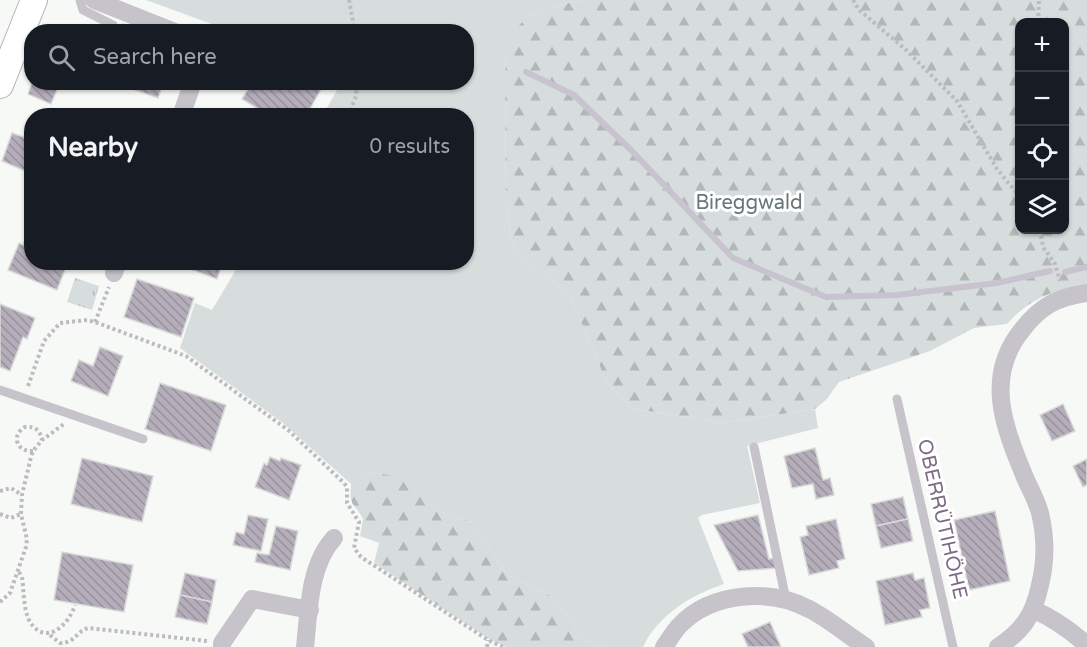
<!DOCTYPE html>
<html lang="en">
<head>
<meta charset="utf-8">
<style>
	:root { --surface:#171b24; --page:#242831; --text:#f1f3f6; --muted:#9ea1a6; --line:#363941 }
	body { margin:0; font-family:"Varela Round",sans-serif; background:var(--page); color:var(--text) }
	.controls { position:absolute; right:18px; top:18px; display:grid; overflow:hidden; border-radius:12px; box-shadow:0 2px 4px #0004 }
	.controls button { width:54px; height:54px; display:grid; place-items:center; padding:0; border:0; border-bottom:2px solid var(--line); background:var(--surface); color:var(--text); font:30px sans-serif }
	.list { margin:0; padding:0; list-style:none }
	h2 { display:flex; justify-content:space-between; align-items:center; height:78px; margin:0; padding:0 24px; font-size:26px }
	h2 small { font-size:20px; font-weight:400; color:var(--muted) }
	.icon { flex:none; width:33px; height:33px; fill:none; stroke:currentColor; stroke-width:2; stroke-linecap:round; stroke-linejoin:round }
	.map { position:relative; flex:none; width:1087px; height:647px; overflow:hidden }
	.search { position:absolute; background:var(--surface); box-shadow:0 2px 4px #0004; left:24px; top:24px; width:450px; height:66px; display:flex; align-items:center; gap:15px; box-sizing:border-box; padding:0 21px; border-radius:24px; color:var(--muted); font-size:22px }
	.panel { position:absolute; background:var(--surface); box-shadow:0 2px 4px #0004; left:24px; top:108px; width:450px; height:162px; border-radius:24px }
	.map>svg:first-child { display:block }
	.green { fill:#d6dddc }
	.forest { fill:url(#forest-firs); fill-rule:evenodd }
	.park { fill:url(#park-tufts) }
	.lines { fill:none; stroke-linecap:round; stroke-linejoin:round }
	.stream { stroke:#c9c3cf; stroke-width:6 }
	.building { fill:url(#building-back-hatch); stroke:#d9dbd9; stroke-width:1.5 }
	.secondary-casing { stroke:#bbb6be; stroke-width:28 }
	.path { stroke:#bebbc0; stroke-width:4; stroke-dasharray:3 3; stroke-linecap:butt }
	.lane { stroke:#c7c3ca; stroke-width:9 }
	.street { stroke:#c7c3ca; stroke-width:18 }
	.secondary { stroke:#fff; stroke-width:26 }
	.labels { text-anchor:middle; stroke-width:6; stroke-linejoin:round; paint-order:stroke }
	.park-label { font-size:20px; fill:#657777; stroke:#fff }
	.street-label { font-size:20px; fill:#7c6b85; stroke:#fff }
</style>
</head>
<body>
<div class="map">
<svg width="1087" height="647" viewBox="0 0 1087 647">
	<defs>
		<pattern id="forest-firs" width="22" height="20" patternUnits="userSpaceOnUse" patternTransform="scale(1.5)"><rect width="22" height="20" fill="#d6dddc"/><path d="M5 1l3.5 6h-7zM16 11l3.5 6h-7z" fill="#b3b7b8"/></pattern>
		<pattern id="park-tufts" width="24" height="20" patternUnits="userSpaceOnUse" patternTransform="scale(1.5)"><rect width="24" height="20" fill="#d6dddc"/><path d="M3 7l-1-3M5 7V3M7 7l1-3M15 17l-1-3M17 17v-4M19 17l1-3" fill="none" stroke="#b3b7b8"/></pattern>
		<pattern id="building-back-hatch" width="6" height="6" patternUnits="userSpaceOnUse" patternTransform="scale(1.5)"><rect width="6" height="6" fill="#b5aeba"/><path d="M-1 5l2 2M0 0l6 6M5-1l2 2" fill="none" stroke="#98929d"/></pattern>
	</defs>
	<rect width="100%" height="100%" fill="#f7f9f7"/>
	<path class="green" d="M146,0H583L550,7L528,16L506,50L505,79L506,195L510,236L517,251L533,267L570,295L606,381L630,408L722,423L815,409L818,428L747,446L760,503L702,515L698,518L724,584C691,595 658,615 643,647H601L585,639L551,596L508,575L471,522L434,509L397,477L378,473L363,475L351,484L283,423L180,348L195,303L212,310L240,263L466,262V116L323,115L341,83L466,82V32L231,31Z"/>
	<g class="forest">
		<path d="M583,0H1087V284C1055,289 1029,299 1007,324L974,328L930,351L839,382L826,400L815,409L722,423L630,408L606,381L570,295L533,267L517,251L510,236L506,195L505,79L506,50L510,35L528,16L550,7ZM1020,22H1064V230H1020Z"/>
		<path d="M378,473L398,477L434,509L471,522L508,575L551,596L585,639L601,647H506L489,639L374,563L379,543L360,536L363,519C354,502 349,508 351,484L363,475Z"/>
	</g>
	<polygon class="park" points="75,278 99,286 92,310 67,302"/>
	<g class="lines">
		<g class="stream">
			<polyline points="526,72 574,95 632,151 733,258 826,297 897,295 997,283 1050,271"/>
			<polyline points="1065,272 1087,267"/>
		</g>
	</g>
	<g class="building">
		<polygon points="123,24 146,32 120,32"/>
		<polygon points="32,82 60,82 51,104 28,94"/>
		<polygon points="113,82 164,82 158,98"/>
		<polygon points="252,82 325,82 306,116 270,116 242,99"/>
		<polygon points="12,133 32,140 32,154 25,171 2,161"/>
		<polygon points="32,224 32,262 68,262 57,290 8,270 19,243 23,245"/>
		<polygon points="172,262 223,262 217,279"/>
		<polygon points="137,279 194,298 181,337 124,317"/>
		<polygon points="0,304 35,318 27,339 23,337 10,371 0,367"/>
		<polygon points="100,347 123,356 108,396 71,381 79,360 93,366"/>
		<polygon points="160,383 226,405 211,451 145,429"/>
		<polygon points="1063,404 1075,431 1052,441 1040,415"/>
		<polygon points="815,448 823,480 830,478 834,495 816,499 813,484 792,488 784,456"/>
		<polygon points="270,457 280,461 281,458 301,465 289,500 255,487 264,463 267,465"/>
		<polygon points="82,458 153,476 142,522 71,504"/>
		<polygon points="1087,459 1087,485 1083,487 1073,466"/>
		<polygon points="903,497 908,519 876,526 871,504"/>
		<polygon points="995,511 1010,581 969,590 954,520"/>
		<polygon points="248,515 268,519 261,551 233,545 236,532 244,534"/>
		<polygon points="758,515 769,559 774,558 777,568 738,571 714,525"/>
		<polygon points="836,519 845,559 837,561 839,568 809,575 800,537 808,535 806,526"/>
		<polygon points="908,519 913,541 881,548 876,526"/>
		<polygon points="276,526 298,531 290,570 255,562 257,553 269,555"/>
		<polygon points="62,552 133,565 124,612 54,600"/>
		<polygon points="185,573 216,580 212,602 180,595"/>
		<polygon points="913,573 915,580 924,578 930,608 920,610 922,617 885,625 876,581"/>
		<polygon points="180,595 212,602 207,624 175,617"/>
		<polygon points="770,622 781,647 748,647 742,634"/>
	</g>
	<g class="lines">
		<g class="secondary-casing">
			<polyline id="secondary" points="0,85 34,0"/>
		</g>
		<g class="path">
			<polyline points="349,0 355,32"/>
			<polyline points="853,0 859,10 905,49 957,101 997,169 1020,197"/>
			<polyline points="1038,22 1039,0"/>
			<polyline points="348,116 355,99 358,82"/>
			<polyline points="1040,230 1043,247 1055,264 1060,281"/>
			<polyline points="95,322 109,287"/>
			<polyline points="28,386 44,341 60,323 87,320 95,322 186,356 288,430 344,483 347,487 347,503 359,522 354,548 361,557 488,640 503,647"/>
			<path d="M33,451C16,452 11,435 25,427C35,426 40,430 42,440"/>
			<polyline points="0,491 11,488 22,495"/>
			<polyline points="0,514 11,518 21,514"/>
			<path d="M19,572L22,577C24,590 23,607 29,620C44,647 68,627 75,605"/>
			<polyline points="0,602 10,593 26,547 27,539 21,514 22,495 31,457 33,451 42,440 64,424"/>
			<path d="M50,635L60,643C76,643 75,632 88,628L207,641"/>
			<polyline points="487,647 488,640"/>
		</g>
		<g class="lane">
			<polyline points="80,0 83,10 113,25"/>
			<polyline points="0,390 143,439"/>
			<polyline points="897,399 953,647"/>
			<polyline points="754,447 786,600"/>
		</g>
		<g class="street">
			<polyline points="94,0 175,32"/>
			<polyline points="181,116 193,82"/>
			<polyline points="114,273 118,262"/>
			<path d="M1034,610C1055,619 1070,630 1087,645"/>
			<polyline points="222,647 222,643 252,599 310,610"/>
			<path d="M305,647C309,611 309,565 334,538"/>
			<path d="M664,647C669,640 674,631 680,625C712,592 770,588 809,609C829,619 847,635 866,647"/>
			<path d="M998,647C1023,631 1034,614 1040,585C1046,561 1046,538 1040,513C1037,502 1031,490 1026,480C1005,429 983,378 1022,330C1040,306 1058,297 1087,293"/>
		</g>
		<use href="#secondary" class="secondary"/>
	</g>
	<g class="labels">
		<g class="park-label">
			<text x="749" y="209">Bireggwald</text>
		</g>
		<g class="street-label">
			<text transform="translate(943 519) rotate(77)" y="7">OBERRÜTIHÖHE</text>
		</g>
	</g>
</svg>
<div class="controls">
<button>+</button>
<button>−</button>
<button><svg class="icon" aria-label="locate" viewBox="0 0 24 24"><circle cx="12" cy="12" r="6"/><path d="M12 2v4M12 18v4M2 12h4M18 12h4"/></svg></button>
<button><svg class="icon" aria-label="layers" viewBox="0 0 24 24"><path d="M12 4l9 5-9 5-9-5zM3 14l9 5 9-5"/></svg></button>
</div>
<div class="search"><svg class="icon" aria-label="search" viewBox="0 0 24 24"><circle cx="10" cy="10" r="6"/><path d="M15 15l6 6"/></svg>Search here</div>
<section class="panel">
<h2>Nearby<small>0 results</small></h2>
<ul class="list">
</ul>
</section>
</div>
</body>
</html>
